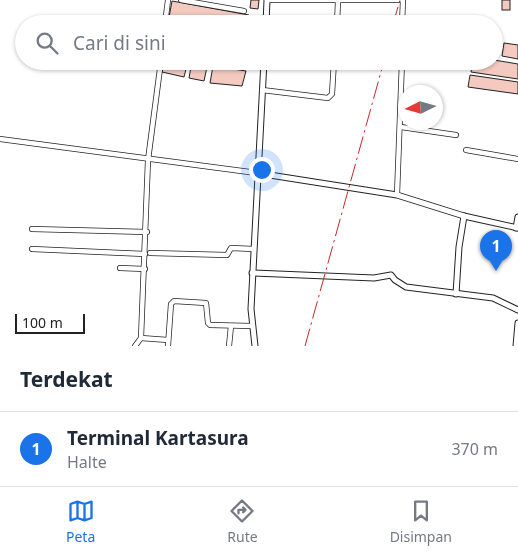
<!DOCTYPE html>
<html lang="id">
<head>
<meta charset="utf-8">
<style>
	:root { --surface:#fff; --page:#f6f6f7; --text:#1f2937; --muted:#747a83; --line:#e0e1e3; --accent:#1a73e8 }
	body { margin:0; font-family:"Noto Sans",sans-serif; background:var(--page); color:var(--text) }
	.compass { position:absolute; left:398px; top:85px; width:45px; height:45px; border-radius:50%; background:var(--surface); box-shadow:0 1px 4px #0004; rotate:265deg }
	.scale { position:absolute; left:15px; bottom:12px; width:70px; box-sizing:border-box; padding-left:5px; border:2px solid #222; border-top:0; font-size:14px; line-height:18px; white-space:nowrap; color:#222; -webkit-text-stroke:4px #fff; paint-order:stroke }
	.you { position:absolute; left:261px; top:169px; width:18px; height:18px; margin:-12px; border:4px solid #fff; border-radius:50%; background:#1a73e8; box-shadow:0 0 0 8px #1a73e833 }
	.badge { display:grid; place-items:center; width:32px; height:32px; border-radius:50%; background:var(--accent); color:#fff; font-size:16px; font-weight:700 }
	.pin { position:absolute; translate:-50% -41px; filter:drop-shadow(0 1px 2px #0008) }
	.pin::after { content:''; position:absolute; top:26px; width:18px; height:15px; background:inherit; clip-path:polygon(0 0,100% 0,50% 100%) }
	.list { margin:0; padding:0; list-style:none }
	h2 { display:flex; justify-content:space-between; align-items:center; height:65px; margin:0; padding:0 20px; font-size:21px }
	h2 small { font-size:16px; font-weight:400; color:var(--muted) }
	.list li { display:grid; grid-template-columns:32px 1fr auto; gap:15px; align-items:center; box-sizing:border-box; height:75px; padding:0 20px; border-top:1px solid var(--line) }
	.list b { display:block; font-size:19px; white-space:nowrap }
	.list p { margin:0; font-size:16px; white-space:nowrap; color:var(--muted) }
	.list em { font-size:16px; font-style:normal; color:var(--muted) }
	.icon { flex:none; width:28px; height:28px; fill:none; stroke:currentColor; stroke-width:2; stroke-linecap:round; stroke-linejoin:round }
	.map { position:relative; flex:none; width:518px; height:346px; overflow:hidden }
	.search { position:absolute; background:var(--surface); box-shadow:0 1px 4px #0004; left:15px; right:15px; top:15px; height:55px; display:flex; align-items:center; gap:12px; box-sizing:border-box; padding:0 18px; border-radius:28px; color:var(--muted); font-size:19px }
	.sheet { height:140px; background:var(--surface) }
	nav { display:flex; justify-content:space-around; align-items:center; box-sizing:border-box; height:70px; border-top:1px solid var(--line); background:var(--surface); font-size:14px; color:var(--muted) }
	nav a { display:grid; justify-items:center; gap:2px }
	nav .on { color:var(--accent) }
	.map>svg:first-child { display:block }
	.building { fill:#f3c9c0; stroke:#222 }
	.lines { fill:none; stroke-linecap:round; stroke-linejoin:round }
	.minor-casing { stroke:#222; stroke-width:6 }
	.tertiary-casing { stroke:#222; stroke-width:7 }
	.minor { stroke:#fff; stroke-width:4.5 }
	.tertiary { stroke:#fff; stroke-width:5 }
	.power { stroke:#c62828; stroke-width:1; stroke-dasharray:18 4 2.5 4; stroke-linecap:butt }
</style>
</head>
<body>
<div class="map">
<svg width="518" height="346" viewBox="0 0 518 346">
	<rect width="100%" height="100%" fill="#fff"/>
	<g class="building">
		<polygon points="251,0 259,0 258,9 250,8"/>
		<rect x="502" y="0" width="8" height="10"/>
		<polygon points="172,1 249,15 248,24 168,23"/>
		<polygon points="504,43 518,45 518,59 502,56"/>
		<polygon points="494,60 518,64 518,79 471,72 473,61"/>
		<polygon points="164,61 188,61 184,77 162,72"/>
		<polygon points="192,61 208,62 204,81 189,78"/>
		<polygon points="213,66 246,71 242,86 210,83"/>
		<polygon points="470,75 518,82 518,94 468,87"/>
	</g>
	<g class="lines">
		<g class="minor-casing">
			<g id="minor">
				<polyline points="181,0 244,11"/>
				<polyline points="267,0 399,0"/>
				<polyline points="266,22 306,23"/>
				<polyline points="165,24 168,0"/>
				<polyline points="337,24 338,1"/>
				<polyline points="402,24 403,0"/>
				<polyline points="161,61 148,160 141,338 168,340"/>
				<polyline points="262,90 328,98 332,94 334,61"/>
				<polyline points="401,127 456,135"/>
				<polyline points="0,139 257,173"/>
				<polyline points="466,150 518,159"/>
				<polyline points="397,195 402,61"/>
				<polyline points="32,229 147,232"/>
				<polyline points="32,249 145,254"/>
				<polyline points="150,253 227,255 231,248 254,249"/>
				<polyline points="120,268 145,269"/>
				<polyline points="135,346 141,338"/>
				<polyline points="168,346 171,304 174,301 206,303 208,323 210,325 252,326"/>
				<polyline points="229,346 231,326"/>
			</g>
		</g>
		<g class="tertiary-casing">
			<g id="tertiary">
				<polyline points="266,24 267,0"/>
				<polyline points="257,173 397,195 464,216 518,228"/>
				<polyline points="516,228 518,217"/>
				<polyline points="252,273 374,278 391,275 395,280 406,287 493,298 518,310"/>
				<polyline points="456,294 459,247 464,216"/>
				<polyline points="255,346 251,309 264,61"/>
				<polyline points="516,346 518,323"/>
			</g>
		</g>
		<use href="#minor" class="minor"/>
		<use href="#tertiary" class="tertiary"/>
		<g class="power">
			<polyline points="393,24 400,0"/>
			<polyline points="305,346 384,61"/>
		</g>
	</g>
</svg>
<svg class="compass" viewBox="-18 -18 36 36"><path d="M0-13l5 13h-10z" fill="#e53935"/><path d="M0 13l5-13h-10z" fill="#747a83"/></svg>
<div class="scale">100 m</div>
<div class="you"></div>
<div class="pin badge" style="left:496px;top:271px">1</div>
<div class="search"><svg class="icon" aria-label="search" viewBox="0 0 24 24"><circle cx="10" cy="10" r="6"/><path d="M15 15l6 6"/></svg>Cari di sini</div>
</div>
<section class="sheet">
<h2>Terdekat<small></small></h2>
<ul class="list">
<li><span class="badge">1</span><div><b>Terminal Kartasura</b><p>Halte</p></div><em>370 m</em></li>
</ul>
</section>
<nav>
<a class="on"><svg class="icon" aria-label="map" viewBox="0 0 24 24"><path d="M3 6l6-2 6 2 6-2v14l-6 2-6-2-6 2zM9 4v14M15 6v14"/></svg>Peta</a>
<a><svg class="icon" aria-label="directions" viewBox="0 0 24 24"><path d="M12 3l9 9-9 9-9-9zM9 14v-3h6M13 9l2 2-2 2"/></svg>Rute</a>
<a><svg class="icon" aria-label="saved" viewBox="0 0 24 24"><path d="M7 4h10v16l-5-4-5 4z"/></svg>Disimpan</a>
</nav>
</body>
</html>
